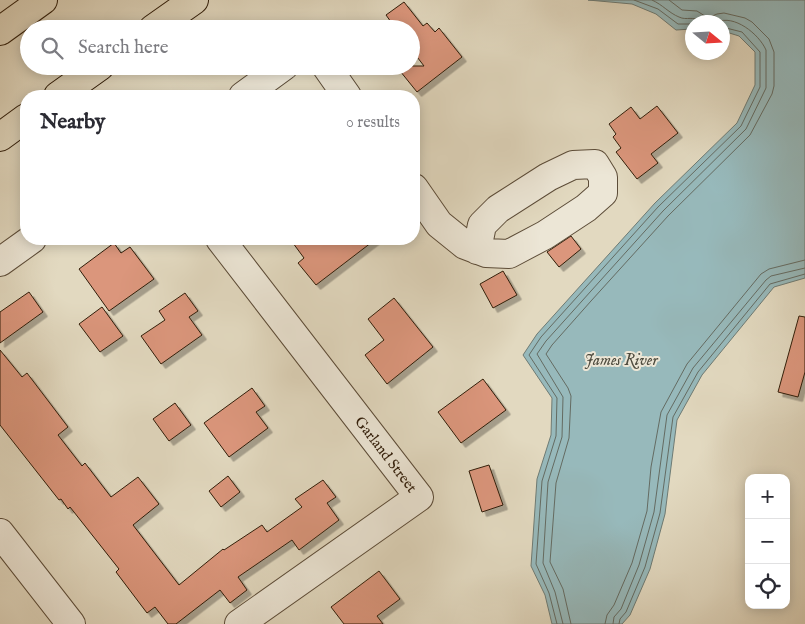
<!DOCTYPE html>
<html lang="en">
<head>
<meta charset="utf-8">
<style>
	:root { --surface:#fff; --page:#f7f7f7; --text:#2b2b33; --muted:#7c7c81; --line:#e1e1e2 }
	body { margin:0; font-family:"IM FELL English",serif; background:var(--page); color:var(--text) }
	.controls { position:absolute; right:15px; bottom:15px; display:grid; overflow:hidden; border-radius:10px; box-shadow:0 2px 12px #0003 }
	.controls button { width:45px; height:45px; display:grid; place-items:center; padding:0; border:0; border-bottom:1px solid var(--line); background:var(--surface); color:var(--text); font:25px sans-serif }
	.compass { position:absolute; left:685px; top:15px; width:45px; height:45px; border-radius:50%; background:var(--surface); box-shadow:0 2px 12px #0003; rotate:108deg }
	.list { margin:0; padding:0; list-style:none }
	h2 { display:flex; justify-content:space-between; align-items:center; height:65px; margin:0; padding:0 20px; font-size:21px }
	h2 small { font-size:16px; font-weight:400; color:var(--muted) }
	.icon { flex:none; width:28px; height:28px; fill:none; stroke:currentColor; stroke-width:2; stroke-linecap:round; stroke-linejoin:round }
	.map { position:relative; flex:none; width:805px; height:624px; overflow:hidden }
	.search { position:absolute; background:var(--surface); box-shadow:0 2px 12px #0003; left:20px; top:20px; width:400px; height:55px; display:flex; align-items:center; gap:12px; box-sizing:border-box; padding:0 18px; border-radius:28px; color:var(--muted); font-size:19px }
	.panel { position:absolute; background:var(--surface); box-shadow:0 2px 12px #0003; left:20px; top:90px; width:400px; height:155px; border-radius:20px }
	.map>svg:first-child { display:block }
	.water { fill:#97b9bb; stroke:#6e7b74 }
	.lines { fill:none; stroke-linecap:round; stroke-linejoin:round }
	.shore { stroke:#646b62; stroke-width:1 }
	.building { fill:#db967b; stroke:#301d0a; filter:url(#shadow) }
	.minor-casing { stroke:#5c4c38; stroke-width:30 }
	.highway-casing { stroke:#301d0a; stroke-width:30 }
	.minor { stroke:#ece6d6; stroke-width:28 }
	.highway { stroke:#e2d9c0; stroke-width:28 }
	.labels { text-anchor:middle; stroke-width:4; stroke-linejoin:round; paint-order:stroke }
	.street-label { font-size:15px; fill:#301d0a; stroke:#ece6d6 }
	.water-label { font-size:16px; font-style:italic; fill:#4f4c3f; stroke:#ece6d6 }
</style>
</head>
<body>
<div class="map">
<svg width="805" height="624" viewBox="0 0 805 624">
	<defs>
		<filter id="shadow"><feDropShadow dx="4.5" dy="4.5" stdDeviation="0" flood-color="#0004"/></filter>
	</defs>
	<rect width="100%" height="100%" fill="#e2d9c0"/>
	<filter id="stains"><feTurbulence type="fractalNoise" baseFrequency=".004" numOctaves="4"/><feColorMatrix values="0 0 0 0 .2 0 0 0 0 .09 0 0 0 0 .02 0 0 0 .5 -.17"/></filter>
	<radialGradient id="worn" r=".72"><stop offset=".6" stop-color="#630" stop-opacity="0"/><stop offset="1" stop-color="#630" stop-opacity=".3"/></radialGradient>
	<polygon class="water" points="588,0 805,0 805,278 774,287 702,375 677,420 665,514 650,569 630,615 622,624 552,624 545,595 531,566 537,479 551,435 552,398 523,355 537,334 655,203 737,123 755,85 755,52 739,36 723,31 722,22 692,22 692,29 676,30 656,14 632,4"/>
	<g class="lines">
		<g class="shore">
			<polyline points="634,0 658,9 678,24 692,24"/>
			<path d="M652,0C663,5 669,13 679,17C687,21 693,15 701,22"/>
			<polyline points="557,624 549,593 536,564 542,481 556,436 557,398 529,355 541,337 658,207 741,126 760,87 760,52 742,32 722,27"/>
			<path d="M563,624L555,592L543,563L548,482L562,437L563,397L537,354L546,341L663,211L746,129L766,88V50C759,34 734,14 717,22"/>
			<polyline points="571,624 563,589 550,562 556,483 569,438 571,396 568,388 546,354 552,345 591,301 668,216 750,135 772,94 774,86 774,52 769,39 752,22 745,18 724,13 717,14 708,18 697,11 682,10 669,0"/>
			<polyline points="605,624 607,615 614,605 632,563 647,511 651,467 661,412 687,364 761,274 769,269 805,260"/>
			<polyline points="613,624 614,617 621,609 639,565 654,512 667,415 693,368 766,280 771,276 805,268"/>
			<polyline points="619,624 620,619 626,612 645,567 660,513 673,417 698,372 770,284 805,274"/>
		</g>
	</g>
	<g class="building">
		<polygon points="404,2 423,26 427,23 435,32 439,28 462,57 417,92 396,66 424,66 411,49 411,29 396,29 386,15"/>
		<polygon points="657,106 678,133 651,154 658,163 637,179 616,152 621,148 613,137 616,134 609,124 631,107 640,119"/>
		<polygon points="571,236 581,249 559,267 547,252"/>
		<polygon points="290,239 376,239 316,285 298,263 304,258"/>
		<polygon points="114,243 121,253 130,247 154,279 109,311 79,269"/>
		<polygon points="503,271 517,295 493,308 480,284"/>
		<polygon points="29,292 43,312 0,343 0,312"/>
		<polygon points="185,293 198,311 189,317 202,335 161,364 141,336 165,320 159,311"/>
		<polygon points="394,298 433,347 387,384 365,355 384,340 368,319"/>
		<polygon points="102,307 123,336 100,352 79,324"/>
		<polygon points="799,316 805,317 805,372 798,397 778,392"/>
		<polygon points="0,350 22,377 27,373 68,427 58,435 82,466 85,463 111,497 138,477 159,504 133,525 179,585 223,549 224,550 262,525 267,532 302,507 295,499 323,480 336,497 327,503 339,520 299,550 292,540 238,577 247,590 230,603 220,590 176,624 168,624 155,607 147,613 116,572 119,569 70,507 68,509 61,499 59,500 0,425"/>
		<polygon points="483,379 506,410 461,443 438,412"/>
		<polygon points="252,388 265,406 256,412 268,428 229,457 204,423"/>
		<polygon points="175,403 191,425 169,441 153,419"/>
		<polygon points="489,465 503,505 482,512 469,471"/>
		<polygon points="228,476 240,492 221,507 209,491"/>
		<polygon points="379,571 400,599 377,616 383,624 344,624 331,607"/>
	</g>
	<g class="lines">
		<g class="minor-casing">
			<g id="minor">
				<polyline points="326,66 347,96"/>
				<polyline points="243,96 284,66"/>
				<polyline points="414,188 439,224 465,245 486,253 509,254 545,235 586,208 603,193 603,177 595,164 573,165 548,177 498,209 482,225 477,250"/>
				<path id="s1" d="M220,239L419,497L239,624"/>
				<polyline points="0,262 32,239"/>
				<polyline points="0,533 71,624"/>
			</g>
		</g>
		<g class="highway-casing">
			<g id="highway">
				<polyline points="153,29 194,0"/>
				<polyline points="0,31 43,0"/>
				<polyline points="58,96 100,66"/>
				<polyline points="0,137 26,118"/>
			</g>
		</g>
		<use href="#minor" class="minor"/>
		<use href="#highway" class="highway"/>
	</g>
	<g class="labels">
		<g class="street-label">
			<text dy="5" stroke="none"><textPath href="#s1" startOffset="272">Garland Street</textPath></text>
		</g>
		<g class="water-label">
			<text x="621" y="365">James River</text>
		</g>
	</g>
	<rect width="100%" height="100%" filter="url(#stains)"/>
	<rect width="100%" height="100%" fill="url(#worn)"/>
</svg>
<div class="controls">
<button>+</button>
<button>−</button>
<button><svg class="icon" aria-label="locate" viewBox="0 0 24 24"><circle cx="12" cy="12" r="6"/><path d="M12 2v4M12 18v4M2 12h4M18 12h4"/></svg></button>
</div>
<svg class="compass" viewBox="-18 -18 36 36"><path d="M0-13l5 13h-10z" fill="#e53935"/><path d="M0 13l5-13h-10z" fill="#7c7c81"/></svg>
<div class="search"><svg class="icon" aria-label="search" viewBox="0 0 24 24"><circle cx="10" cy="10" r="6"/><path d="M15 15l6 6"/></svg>Search here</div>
<section class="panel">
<h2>Nearby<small>0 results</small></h2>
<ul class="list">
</ul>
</section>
</div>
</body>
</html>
